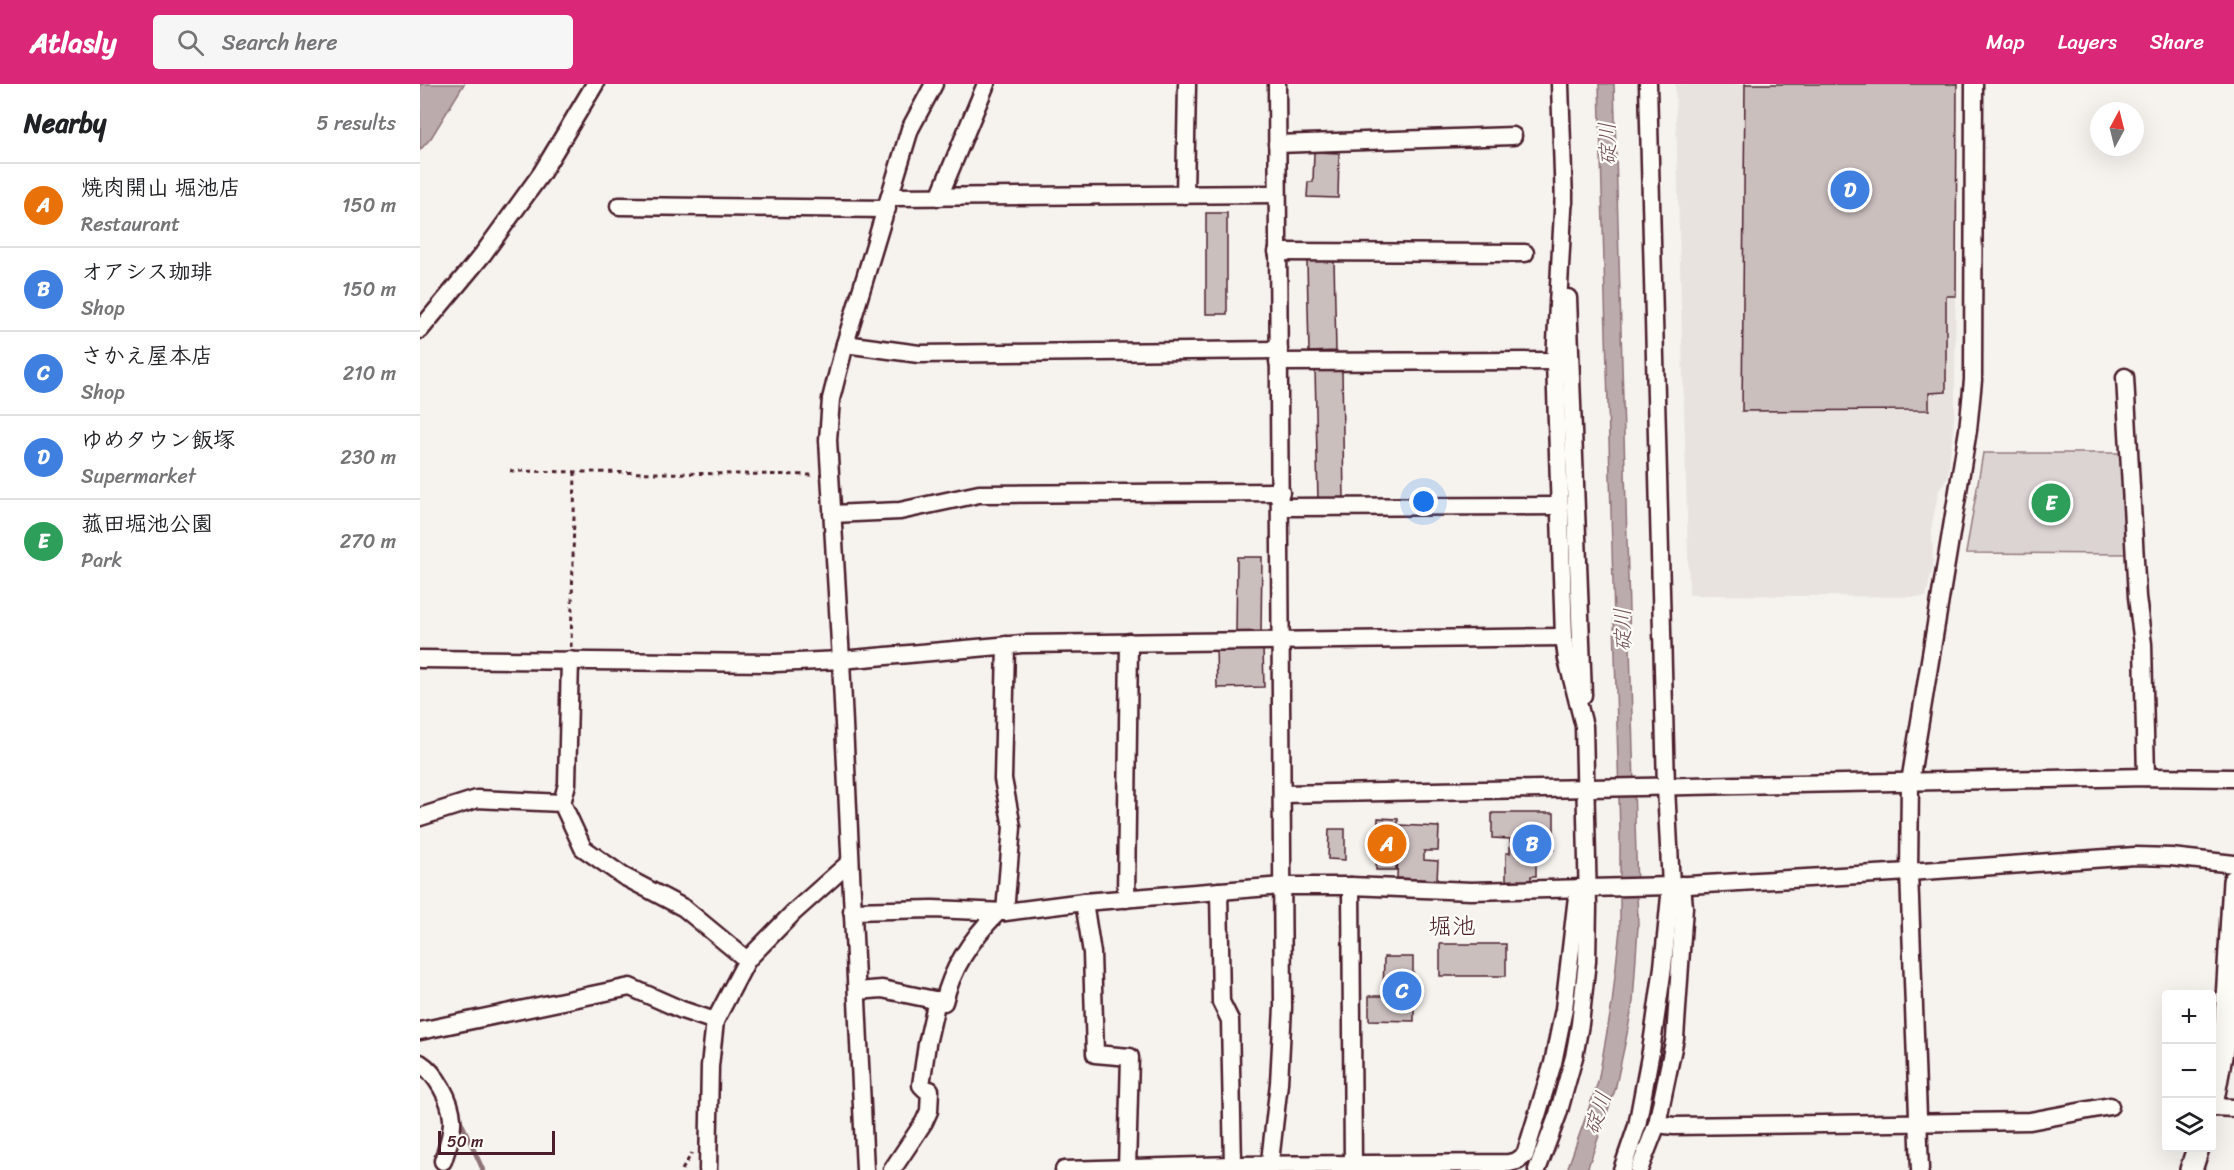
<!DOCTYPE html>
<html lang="en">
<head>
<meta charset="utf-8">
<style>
	:root { --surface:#fff; --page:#f6f6f6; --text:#202124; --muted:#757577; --line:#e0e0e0; --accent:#db2777 }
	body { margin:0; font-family:Sriracha,"Klee One",sans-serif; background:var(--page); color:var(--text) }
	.controls { position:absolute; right:18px; bottom:18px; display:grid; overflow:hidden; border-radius:6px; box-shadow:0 6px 24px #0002 }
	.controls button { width:54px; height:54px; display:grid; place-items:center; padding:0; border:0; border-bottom:2px solid var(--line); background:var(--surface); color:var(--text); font:30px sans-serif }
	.compass { position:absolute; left:1670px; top:18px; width:54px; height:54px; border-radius:50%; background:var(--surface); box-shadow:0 6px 24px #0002; rotate:7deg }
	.scale { position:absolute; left:18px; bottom:15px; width:117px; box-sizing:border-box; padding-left:6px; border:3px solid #4a1f2b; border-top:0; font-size:16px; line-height:21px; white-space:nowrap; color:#4a1f2b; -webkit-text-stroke:4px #fdfcf7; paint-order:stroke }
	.you { position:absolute; left:1004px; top:418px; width:21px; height:21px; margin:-15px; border:4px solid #fff; border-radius:50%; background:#1a73e8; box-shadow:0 0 0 9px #1a73e833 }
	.badge { display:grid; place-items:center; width:39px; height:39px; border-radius:50%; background:var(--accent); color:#fff; font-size:20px; font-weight:700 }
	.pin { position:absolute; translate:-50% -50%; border:3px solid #fff; box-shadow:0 2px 6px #0006 }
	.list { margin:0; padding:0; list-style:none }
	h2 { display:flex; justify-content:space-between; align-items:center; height:78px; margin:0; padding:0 24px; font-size:26px }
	h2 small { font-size:20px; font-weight:400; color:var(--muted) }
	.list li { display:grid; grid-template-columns:39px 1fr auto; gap:18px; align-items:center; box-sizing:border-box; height:84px; padding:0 24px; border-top:2px solid var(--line) }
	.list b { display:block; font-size:22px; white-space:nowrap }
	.list p { margin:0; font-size:20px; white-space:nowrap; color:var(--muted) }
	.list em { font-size:20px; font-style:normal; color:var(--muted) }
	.icon { flex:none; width:33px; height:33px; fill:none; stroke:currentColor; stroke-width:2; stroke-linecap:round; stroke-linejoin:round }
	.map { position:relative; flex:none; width:1814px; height:1086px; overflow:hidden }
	header { display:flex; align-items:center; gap:36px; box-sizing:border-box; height:84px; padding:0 30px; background:var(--accent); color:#fff }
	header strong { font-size:28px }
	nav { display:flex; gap:33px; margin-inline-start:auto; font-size:21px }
	.search { width:420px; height:54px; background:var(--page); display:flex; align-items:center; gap:15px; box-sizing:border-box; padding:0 21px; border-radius:6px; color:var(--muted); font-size:22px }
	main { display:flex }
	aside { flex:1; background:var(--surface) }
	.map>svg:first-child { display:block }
	.built { fill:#e9e3e0 }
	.green { fill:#dcd4d2; stroke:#937a7e; stroke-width:1.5 }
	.water { fill:#bbabac; stroke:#8e7378; stroke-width:1.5 }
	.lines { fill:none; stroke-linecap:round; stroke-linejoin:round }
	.stream { stroke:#8e7378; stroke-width:4.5 }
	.building { fill:#cbbfbe; stroke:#4a1f2b; stroke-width:1.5 }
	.minor-casing { stroke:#4a1f2b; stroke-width:21 }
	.major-casing { stroke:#4a1f2b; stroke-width:26 }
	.path { stroke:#4a1f2b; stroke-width:3; stroke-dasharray:4.5 4.5; stroke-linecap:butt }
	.minor { stroke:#fdfcf7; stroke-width:16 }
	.major { stroke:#fdfcf7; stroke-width:21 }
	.labels { text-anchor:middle; stroke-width:4.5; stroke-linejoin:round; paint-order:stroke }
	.water-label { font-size:22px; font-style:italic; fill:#725058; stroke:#fdfcf7 }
	.quarter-label { font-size:24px; fill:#4a1f2b; stroke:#fdfcf7 }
</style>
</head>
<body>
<header>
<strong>Atlasly</strong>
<div class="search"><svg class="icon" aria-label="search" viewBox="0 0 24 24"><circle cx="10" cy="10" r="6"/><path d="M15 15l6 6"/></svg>Search here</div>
<nav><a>Map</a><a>Layers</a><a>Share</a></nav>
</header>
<main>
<aside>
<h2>Nearby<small>5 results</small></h2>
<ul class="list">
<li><span class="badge" style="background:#e8710a">A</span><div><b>焼肉開山 堀池店</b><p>Restaurant</p></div><em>150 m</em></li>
<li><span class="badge" style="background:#3f7fe0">B</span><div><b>オアシス珈琲</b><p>Shop</p></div><em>150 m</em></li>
<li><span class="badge" style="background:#3f7fe0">C</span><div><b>さかえ屋本店</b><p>Shop</p></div><em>210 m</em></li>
<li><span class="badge" style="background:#3f7fe0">D</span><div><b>ゆめタウン飯塚</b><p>Supermarket</p></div><em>230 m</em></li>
<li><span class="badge" style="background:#2e9e5b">E</span><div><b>菰田堀池公園</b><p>Park</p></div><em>270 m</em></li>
</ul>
</aside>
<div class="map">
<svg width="1814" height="1086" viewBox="0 0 1814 1086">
	<rect width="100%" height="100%" fill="#f6f3ef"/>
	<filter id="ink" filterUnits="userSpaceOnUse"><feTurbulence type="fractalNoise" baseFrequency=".0167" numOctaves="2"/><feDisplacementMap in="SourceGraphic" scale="12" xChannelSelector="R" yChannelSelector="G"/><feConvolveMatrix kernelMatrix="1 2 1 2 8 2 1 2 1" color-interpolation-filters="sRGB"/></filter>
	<g filter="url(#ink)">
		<polygon class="built" points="1255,0 1537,0 1535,326 1528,393 1519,406 1512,440 1513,482 1506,513 1269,511"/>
		<polygon class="green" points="1563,369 1705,369 1709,470 1546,469"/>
		<g class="water">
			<polygon points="0,0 44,0 11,54 0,66"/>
			<polygon points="1179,0 1194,0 1218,842 1213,918 1206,955 1195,1006 1167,1086 1147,1086 1178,998 1192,920 1200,845 1200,748"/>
		</g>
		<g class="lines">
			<polyline class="stream" points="38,1031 63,1086"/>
		</g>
		<g class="building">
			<polygon points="1325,0 1537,0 1536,212 1526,212 1526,308 1509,309 1509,326 1322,327"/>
			<polygon points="894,68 919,69 918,114 887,113 888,98 893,98"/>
			<rect x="786" y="129" width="21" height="101"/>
			<polygon points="914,176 916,267 889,268 887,177"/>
			<polygon points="895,284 922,284 924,417 898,417"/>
			<polygon points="817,473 842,473 841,548 816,548"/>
			<polygon points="843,563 844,603 797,604 796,564"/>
			<polygon points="1072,729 1134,729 1134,766 1116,766 1116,792 1111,792 1111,800 1086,800 1086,769 1090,769 1090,755 1072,754"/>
			<polygon points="958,734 978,735 976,786 956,786"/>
			<polygon points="979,741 1019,743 1018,767 1004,767 1004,776 1018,777 1017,796 977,794"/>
			<polygon points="909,745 925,745 925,776 908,775"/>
			<rect x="1020" y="860" width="66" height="32"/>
			<polygon points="964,873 993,873 993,902 1000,902 1000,913 994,914 994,937 949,936 949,912 963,912"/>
		</g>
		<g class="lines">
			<g class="minor-casing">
				<g id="minor">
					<polyline points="1140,0 1144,119"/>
					<polyline points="857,60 1093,52"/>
					<polyline points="765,111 767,0"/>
					<polyline points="470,113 857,110"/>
					<polyline points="519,113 566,0"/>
					<polyline points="199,122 467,125"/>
					<polyline points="857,168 1105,169"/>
					<polyline points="1148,214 1163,611"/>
					<polyline points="0,246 63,170 121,90 175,0"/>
					<polyline points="425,260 499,270 859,266"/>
					<polyline points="858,278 1135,277"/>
					<polyline points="1705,293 1717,513 1723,560 1726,693"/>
					<polyline points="861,423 1140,422"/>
					<polyline points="412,430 480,427 559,410 861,408"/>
					<polyline points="0,575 355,579 421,576 602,560 1144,553"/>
					<polyline points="863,710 1726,693 1814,694"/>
					<polyline points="142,719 147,700 150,576"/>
					<polyline points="0,733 57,715 142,719 163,764 203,792 264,824 327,876"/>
					<polyline points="1262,801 1264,823 1255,954 1237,1040 1254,1042 1610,1037 1690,1022"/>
					<polyline points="931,802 933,1081"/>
					<polyline points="799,807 801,918 810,936 813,1081"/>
					<polyline points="706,815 709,558"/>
					<polyline points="664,818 672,869 675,970 710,973 707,1084"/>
					<polyline points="432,827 513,825 585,828 664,818 862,802 931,802 1051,807 1251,802 1489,788 1715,772 1751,773 1814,780"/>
					<polyline points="585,828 592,743 583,695 586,561"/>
					<path d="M437,907L462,905L524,918C532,884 553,853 578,828"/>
					<polyline points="0,947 210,903 262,926 295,937"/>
					<path d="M0,979C16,989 31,1016 32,1035C33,1049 27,1064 23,1077"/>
					<polyline points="1792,1023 1814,1024"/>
					<polyline points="288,1086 290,982 295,937 327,876 374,828 430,778"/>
					<polyline points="445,1086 421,576 408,356 411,315 425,260 490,45 514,0"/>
					<polyline points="472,1086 504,1038 509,1027 510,1006 505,1005 501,1001 507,960 517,916"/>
					<polyline points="644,1086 813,1081 1089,1079 1097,1077 1105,1071 1133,979 1144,925 1158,804"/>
					<polyline points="849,1086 859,999 863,923 857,0"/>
					<polyline points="1117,1086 1138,1030 1154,973 1160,940 1167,877 1168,822 1164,642 1147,575 1144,553 1135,277 1144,108"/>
					<polyline points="1202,1086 1217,1042 1231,967 1243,883 1251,802 1246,703 1228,0"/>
					<polyline points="1219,1086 1237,1040"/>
					<polyline points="1500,1086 1489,788 1490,698 1548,346 1553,296 1554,0"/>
				</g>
			</g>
			<g class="major-casing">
				<g id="major">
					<polyline points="1792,1021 1805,950 1814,797"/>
					<polyline points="1771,1086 1778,1064"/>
				</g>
			</g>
			<g class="path">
				<polyline points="90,387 394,391"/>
				<polyline points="151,563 155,388"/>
				<polyline points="262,1086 272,1069"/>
			</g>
			<use href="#minor" class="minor"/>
			<use href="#major" class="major"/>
		</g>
	</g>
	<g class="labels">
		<g class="water-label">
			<text transform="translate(1187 60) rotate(-92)" y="8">碇川</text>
			<text transform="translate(1202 546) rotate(-91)" y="8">碇川</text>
			<text transform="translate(1177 1029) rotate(-72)" y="8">碇川</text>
		</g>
		<g class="quarter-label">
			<text x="1032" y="850">堀池</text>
		</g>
	</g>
</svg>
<div class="controls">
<button>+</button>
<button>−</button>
<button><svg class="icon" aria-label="layers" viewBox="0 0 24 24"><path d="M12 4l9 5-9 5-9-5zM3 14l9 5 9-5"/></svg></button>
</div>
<svg class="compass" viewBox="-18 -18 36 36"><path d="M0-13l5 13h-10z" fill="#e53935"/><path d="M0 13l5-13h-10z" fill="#757577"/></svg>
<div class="scale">50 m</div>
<div class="you"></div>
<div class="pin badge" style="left:967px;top:760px;background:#e8710a">A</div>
<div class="pin badge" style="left:1112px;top:760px;background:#3f7fe0">B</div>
<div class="pin badge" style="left:982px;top:907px;background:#3f7fe0">C</div>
<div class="pin badge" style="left:1430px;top:106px;background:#3f7fe0">D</div>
<div class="pin badge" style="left:1631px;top:419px;background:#2e9e5b">E</div>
</div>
</main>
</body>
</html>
